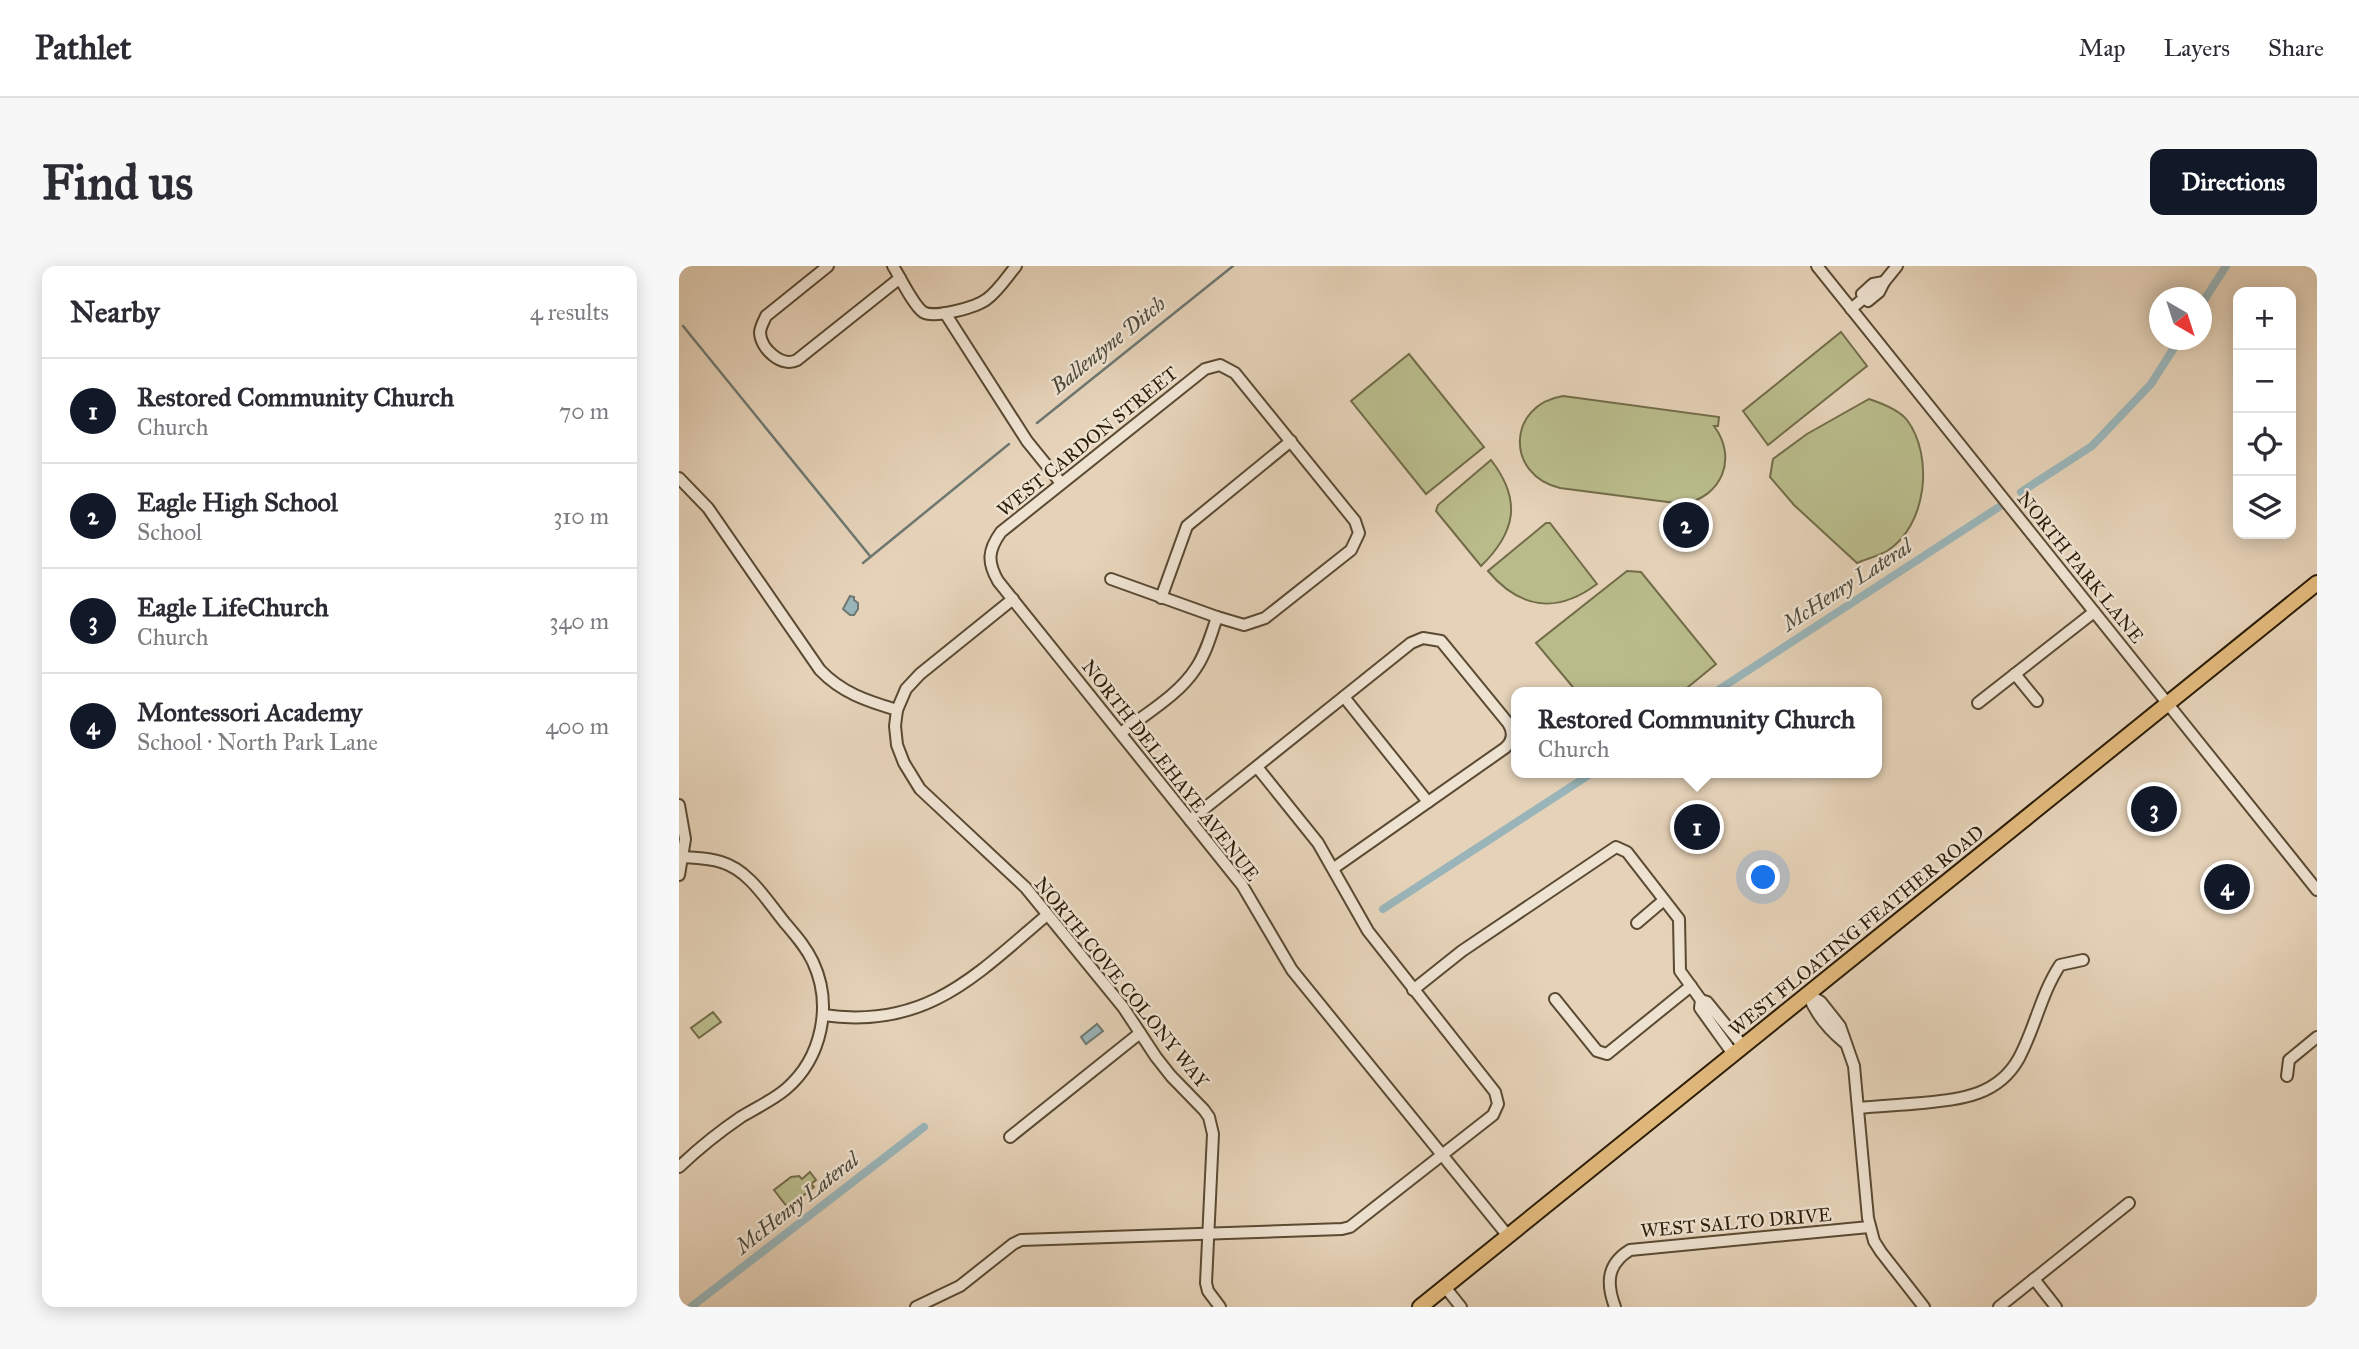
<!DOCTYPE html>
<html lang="en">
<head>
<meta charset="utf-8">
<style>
	:root { --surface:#fff; --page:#f7f7f7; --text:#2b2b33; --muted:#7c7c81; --line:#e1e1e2; --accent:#111827 }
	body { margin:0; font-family:"IM FELL Great Primer",serif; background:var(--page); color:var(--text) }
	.controls { position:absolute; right:21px; top:21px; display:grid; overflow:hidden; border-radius:14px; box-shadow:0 4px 18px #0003 }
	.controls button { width:63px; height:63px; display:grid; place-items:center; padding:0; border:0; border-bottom:2px solid var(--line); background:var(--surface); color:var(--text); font:35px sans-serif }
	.compass { position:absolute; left:1470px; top:21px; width:63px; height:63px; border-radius:50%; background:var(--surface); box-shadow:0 4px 18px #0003; rotate:141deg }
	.you { position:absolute; left:1085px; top:612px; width:24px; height:24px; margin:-18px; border:5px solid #fff; border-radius:50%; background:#1a73e8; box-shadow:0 0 0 10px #1a73e833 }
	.badge { display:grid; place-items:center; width:46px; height:46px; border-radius:50%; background:var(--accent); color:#fff; font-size:23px; font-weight:700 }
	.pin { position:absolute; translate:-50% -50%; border:4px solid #fff; box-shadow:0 2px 7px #0006 }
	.popup { position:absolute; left:832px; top:421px; width:371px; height:91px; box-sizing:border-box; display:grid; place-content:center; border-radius:14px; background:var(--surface); filter:drop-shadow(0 2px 5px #0005); font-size:23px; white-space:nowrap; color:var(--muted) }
	.popup b { font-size:26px; color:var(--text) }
	.popup::after { content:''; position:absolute; left:50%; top:100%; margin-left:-14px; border:14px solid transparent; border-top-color:var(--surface) }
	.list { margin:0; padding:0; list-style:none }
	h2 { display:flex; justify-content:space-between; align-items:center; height:91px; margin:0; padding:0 28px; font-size:30px }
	h2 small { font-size:23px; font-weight:400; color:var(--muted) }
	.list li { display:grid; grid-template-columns:46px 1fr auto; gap:21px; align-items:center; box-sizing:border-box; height:105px; padding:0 28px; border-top:2px solid var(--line) }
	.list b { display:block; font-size:26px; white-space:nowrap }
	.list p { margin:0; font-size:23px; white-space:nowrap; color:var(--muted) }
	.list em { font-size:23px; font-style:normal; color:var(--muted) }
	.icon { flex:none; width:38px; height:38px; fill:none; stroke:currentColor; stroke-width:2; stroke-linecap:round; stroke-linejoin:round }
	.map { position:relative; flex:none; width:1638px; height:1041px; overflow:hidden; border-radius:14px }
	header { display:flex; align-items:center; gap:42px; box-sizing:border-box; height:98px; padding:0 35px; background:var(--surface); border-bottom:2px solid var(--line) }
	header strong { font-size:33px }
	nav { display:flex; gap:38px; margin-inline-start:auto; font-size:24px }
	.intro { display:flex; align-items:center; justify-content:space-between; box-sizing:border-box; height:168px; padding:0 42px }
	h1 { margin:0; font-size:49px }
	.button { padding:18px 32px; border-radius:14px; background:var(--accent); color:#fff; font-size:24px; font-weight:700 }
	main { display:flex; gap:42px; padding:0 42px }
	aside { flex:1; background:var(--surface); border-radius:14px; box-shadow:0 4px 18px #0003 }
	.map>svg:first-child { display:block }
	.green { fill:#b9bb8b; stroke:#726c48; stroke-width:2 }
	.water { fill:#9ab5b9; stroke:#6e7871; stroke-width:2 }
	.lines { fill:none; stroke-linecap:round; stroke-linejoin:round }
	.stream { stroke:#6e7871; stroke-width:2.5 }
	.canal { stroke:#9ab5b9; stroke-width:8 }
	.minor-casing { stroke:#5a4a32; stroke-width:14 }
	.major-casing { stroke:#2b1c06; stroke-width:18 }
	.minor { stroke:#eee2d1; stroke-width:10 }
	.major { stroke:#e2b97c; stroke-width:14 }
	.labels { text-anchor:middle; stroke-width:5; stroke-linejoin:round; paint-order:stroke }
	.street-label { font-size:19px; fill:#2b1c06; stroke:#eee2d1 }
	.water-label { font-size:21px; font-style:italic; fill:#4c4a3c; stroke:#eee2d1 }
</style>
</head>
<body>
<header>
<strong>Pathlet</strong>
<nav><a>Map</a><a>Layers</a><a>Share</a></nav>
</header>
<div class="intro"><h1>Find us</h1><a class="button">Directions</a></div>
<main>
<aside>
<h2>Nearby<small>4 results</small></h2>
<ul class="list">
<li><span class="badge">1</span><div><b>Restored Community Church</b><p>Church</p></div><em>70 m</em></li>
<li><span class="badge">2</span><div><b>Eagle High School</b><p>School</p></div><em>310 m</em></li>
<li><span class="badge">3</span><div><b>Eagle LifeChurch</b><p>Church</p></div><em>340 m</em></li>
<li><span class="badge">4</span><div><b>Montessori Academy</b><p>School · North Park Lane</p></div><em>400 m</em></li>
</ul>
</aside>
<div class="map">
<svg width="1638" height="1041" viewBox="0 0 1638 1041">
	<rect width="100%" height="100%" fill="#e5d2b8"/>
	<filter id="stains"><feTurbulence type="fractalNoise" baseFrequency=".00286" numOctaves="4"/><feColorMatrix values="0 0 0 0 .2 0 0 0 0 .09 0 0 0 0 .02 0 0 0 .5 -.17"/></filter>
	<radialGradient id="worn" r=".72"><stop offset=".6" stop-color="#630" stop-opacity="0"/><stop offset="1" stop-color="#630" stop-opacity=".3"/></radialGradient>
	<g class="green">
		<polygon points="1162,66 1188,100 1089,179 1064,145"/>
		<polygon points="730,88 805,181 747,228 672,135"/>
		<path d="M884,130L1040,151L1039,160H1035C1059,192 1043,231 1004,238L881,222C826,209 828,139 884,130Z"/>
		<path d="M1190,133C1202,137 1220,144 1228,154C1255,190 1248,260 1208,285C1199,290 1187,293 1178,297L1115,239L1091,211L1094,193L1128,168Z"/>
		<path d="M812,194C843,234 837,266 802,300L757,245L759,239Z"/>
		<path d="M867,257H871L918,318C878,348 841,343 809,305Z"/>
		<polygon points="948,305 962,306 1037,398 1003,426 898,426 857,377"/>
		<polygon points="34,746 42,756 20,772 12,762"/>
		<polygon points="131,906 137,914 132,918 135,921 109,942 95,924 112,911 120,910 123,913"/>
	</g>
	<g class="water">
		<polygon points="171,330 175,331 175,334 179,337 179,343 175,349 171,349 164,343"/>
		<polygon points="418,758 424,765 407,778 402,771"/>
	</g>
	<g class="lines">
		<g class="stream">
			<polyline points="4,60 191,290"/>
			<polyline points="358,157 554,0"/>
			<polyline points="184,297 330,178"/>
		</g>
		<g class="canal">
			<polyline points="1522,39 1547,0"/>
			<polyline points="1342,226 1413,180 1472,118 1500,74"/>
			<polyline points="1036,426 1320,241"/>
			<polyline points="704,643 913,507"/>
			<polyline points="12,1041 245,861"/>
		</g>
		<g class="minor-casing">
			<g id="minor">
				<path d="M149,0L87,50C85,55 81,61 81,67C82,83 103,102 118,94L221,12"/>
				<path d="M214,0C221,11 234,39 244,46C255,53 298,41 308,33C319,25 328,11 337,0"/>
				<polyline points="1138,0 1638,624"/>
				<polyline points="1205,16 1218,0"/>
				<polyline points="1172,43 1185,32 1189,35 1200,26 1205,16 1194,18 1183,28 1185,32"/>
				<polyline points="266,47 348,175 382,217"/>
				<path d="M0,212L29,242L141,404C163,427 188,435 218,444L216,460L218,479L225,497L241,523L347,622L444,741L477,791L492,810L525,844L530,851L534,868L527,1017L529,1025L541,1041"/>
				<polyline points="432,313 538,351"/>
				<polyline points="482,332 508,260 612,175"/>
				<polyline points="1336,408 1358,435"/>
				<polyline points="665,431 749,536"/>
				<polyline points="1299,437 1415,346"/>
				<polyline points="218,444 227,423 241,408 334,333"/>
				<path d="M442,467C466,448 500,429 517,402C527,387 532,369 538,351L565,359L586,352L672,284L680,267L676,255L556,107L541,99L526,103L322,266C309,284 308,296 319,315L563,619L613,704L829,970"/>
				<polyline points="0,539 6,573 0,609"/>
				<path d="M511,554L732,377L744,372L762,375L829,457C835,466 834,475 826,482L655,602"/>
				<polyline points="958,657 985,634"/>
				<polyline points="734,724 783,685 937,581 948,586 1000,653 1001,705 1022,734"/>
				<polyline points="876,733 918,785 928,788 1012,720"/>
				<path d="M144,749C247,764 296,710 368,649"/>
				<path d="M1166,777C1149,763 1136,748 1129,728L1142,736L1161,760L1175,800L1189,952L1195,975L1202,986L1245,1041"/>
				<polyline points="1054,788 1021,742 1022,734 1028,736 1064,780"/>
				<polyline points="1608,810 1610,794 1638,771"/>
				<path d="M1179,842C1200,840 1222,839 1243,837C1282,833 1319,830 1340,792C1356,762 1362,728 1381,699L1404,694"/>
				<polyline points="331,871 461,767"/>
				<path d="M0,901C19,883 40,866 62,851C77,842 94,834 107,823C143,792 154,739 134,696C127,681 117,670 106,657C88,635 70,604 42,596C30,592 17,592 4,591"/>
				<polyline points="1355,1013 1377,1041"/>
				<polyline points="766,1021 782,1041"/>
				<polyline points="237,1041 281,1020 334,978 342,974 663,963 671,961 814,849 819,838 816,826 689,665 639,577 578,501"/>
				<path d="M936,1041C927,1017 928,998 951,984L1190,961"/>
				<polyline points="1320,1041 1450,937"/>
			</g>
		</g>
		<g class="major-casing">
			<polyline id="major" points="741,1041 1638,317"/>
		</g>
		<use href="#minor" class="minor"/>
		<use href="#major" class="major"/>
	</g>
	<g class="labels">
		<g class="street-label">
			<text transform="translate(408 175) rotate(-39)" y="7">WEST CARDON STREET</text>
			<text transform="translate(1402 301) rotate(51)" y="7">NORTH PARK LANE</text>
			<text transform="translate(492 504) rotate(52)" y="7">NORTH DELEHAYE AVENUE</text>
			<text transform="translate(1177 664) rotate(-39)" y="7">WEST FLOATING FEATHER ROAD</text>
			<text transform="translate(443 716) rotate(51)" y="7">NORTH COVE COLONY WAY</text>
			<text transform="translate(1057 956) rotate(-5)" y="7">WEST SALTO DRIVE</text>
		</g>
		<g class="water-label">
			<text transform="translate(429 79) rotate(-39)" y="7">Ballentyne Ditch</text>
			<text transform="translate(1168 319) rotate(-33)" y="7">McHenry Lateral</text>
			<text transform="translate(118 937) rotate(-38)" y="7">McHenry Lateral</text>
		</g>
	</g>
	<rect width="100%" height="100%" filter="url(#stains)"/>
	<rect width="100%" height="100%" fill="url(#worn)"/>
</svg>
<div class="controls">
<button>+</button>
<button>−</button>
<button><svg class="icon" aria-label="locate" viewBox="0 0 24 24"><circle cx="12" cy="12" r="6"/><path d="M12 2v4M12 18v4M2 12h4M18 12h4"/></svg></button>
<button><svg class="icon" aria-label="layers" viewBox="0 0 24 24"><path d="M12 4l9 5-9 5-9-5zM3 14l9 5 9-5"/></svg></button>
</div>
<svg class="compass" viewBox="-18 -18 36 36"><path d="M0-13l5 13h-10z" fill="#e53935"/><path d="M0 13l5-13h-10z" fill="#7c7c81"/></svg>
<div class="you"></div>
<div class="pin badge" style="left:1018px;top:561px">1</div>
<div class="popup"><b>Restored Community Church</b>Church</div>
<div class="pin badge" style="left:1007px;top:259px">2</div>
<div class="pin badge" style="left:1475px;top:543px">3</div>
<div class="pin badge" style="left:1548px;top:621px">4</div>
</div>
</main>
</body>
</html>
